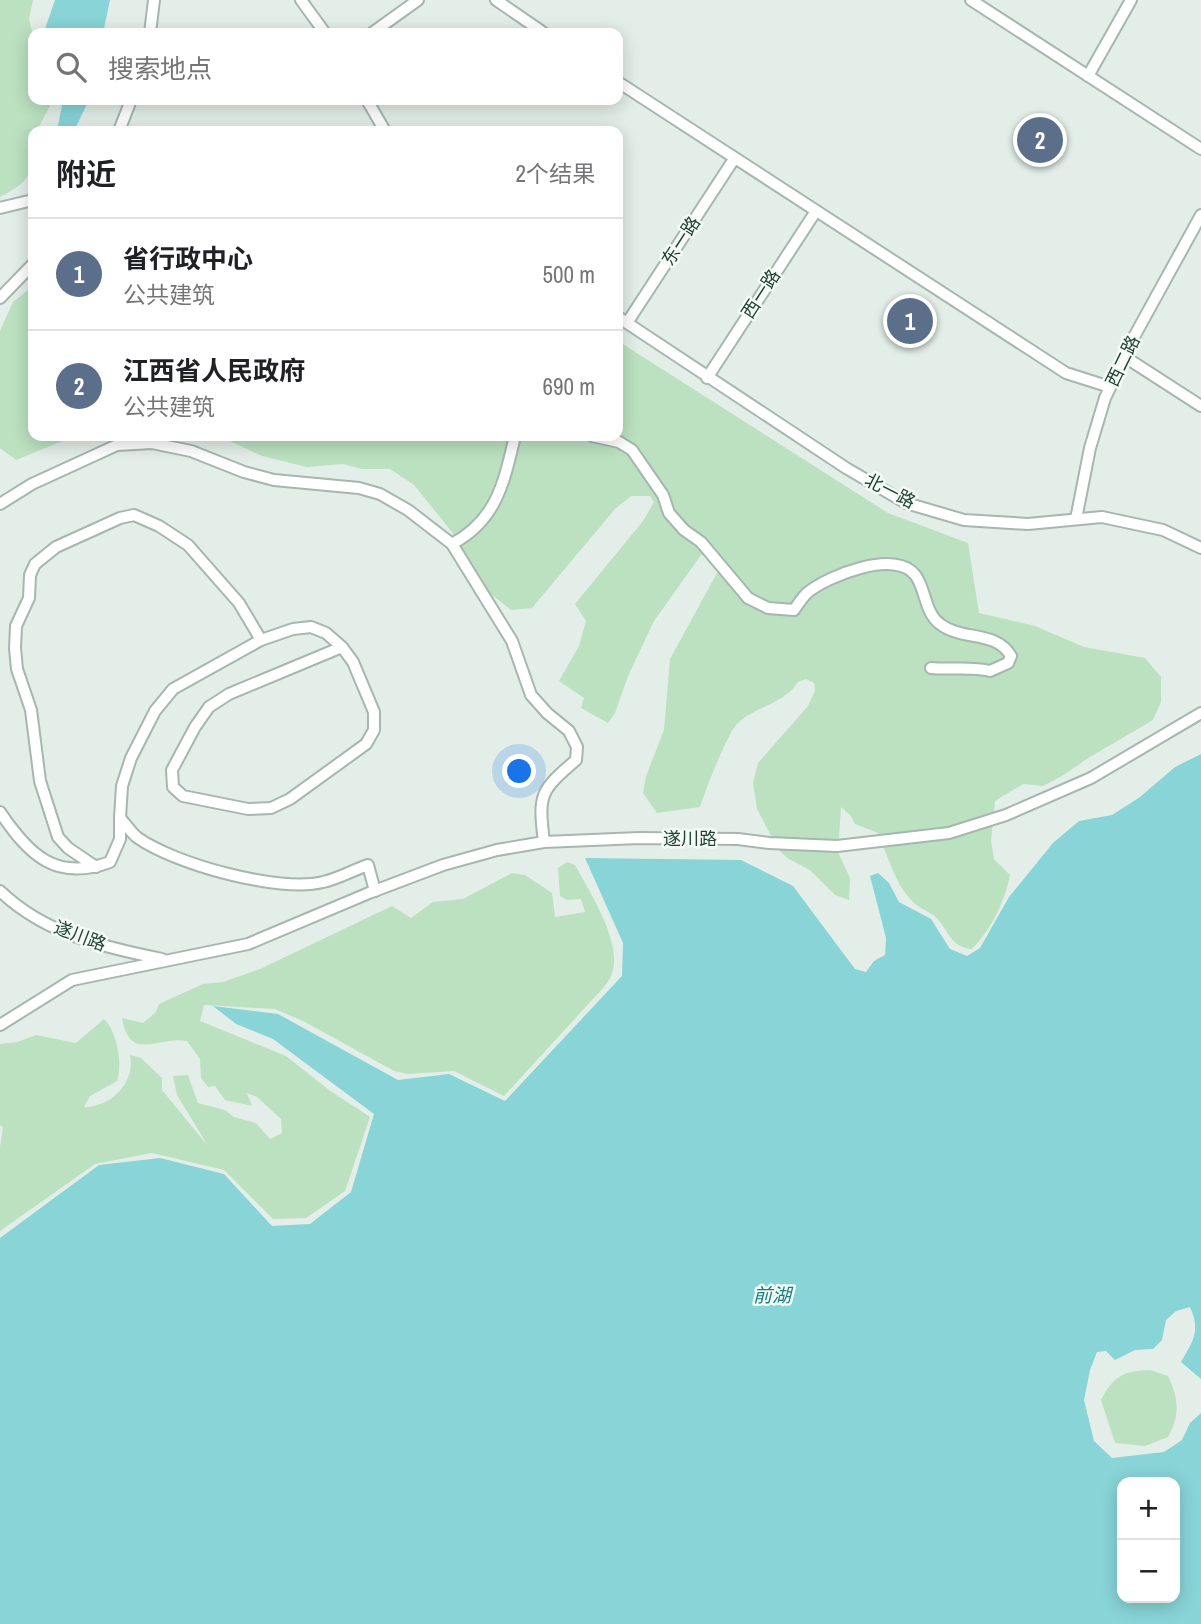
<!DOCTYPE html>
<html lang="zh">
<head>
<meta charset="utf-8">
<style>
	:root { --surface:#fff; --page:#f2f2f2; --text:#202124; --muted:#757577; --line:#e0e0e0; --accent:#b45309 }
	body { margin:0; font-family:"Archivo Narrow","Noto Sans SC",sans-serif; background:var(--page); color:var(--text) }
	.controls { position:absolute; right:21px; bottom:21px; display:grid; overflow:hidden; border-radius:14px; box-shadow:0 4px 18px #0003 }
	.controls button { width:63px; height:63px; display:grid; place-items:center; padding:0; border:0; border-bottom:2px solid var(--line); background:var(--surface); color:var(--text); font:35px sans-serif }
	.you { position:absolute; left:520px; top:772px; width:24px; height:24px; margin:-18px; border:5px solid #fff; border-radius:50%; background:#1a73e8; box-shadow:0 0 0 10px #1a73e833 }
	.badge { display:grid; place-items:center; width:46px; height:46px; border-radius:50%; background:var(--accent); color:#fff; font-size:23px; font-weight:700 }
	.pin { position:absolute; translate:-50% -50%; border:4px solid #fff; box-shadow:0 2px 7px #0006 }
	.list { margin:0; padding:0; list-style:none }
	h2 { display:flex; justify-content:space-between; align-items:center; height:91px; margin:0; padding:0 28px; font-size:30px }
	h2 small { font-size:23px; font-weight:400; color:var(--muted) }
	.list li { display:grid; grid-template-columns:46px 1fr auto; gap:21px; align-items:center; box-sizing:border-box; height:112px; padding:0 28px; border-top:2px solid var(--line) }
	.list b { display:block; font-size:26px; white-space:nowrap }
	.list p { margin:0; font-size:23px; white-space:nowrap; color:var(--muted) }
	.list em { font-size:23px; font-style:normal; color:var(--muted) }
	.icon { flex:none; width:38px; height:38px; fill:none; stroke:currentColor; stroke-width:2; stroke-linecap:round; stroke-linejoin:round }
	.map { position:relative; flex:none; width:1201px; height:1624px; overflow:hidden }
	.search { position:absolute; background:var(--surface); box-shadow:0 4px 18px #0003; left:28px; top:28px; width:595px; height:77px; display:flex; align-items:center; gap:18px; box-sizing:border-box; padding:0 24px; border-radius:14px; color:var(--muted); font-size:26px }
	.panel { position:absolute; background:var(--surface); box-shadow:0 4px 18px #0003; left:28px; top:126px; width:595px; height:315px; border-radius:14px }
	.map>svg:first-child { display:block }
	.green { fill:#bbe1c0 }
	.water { fill:#88d4d7; fill-rule:evenodd }
	.lines { fill:none; stroke-linecap:round; stroke-linejoin:round }
	.minor-casing { stroke:#a5b7af; stroke-width:14 }
	.minor { stroke:#fff; stroke-width:10 }
	.labels { text-anchor:middle; stroke-width:5; stroke-linejoin:round; paint-order:stroke }
	.street-label { font-size:18px; fill:#214135; stroke:#f4faf6 }
	.water-label { font-size:19px; font-style:italic; fill:#167e82; stroke:#f4faf6 }
</style>
</head>
<body>
<div class="map">
<svg width="1201" height="1624" viewBox="0 0 1201 1624">
	<rect width="100%" height="100%" fill="#e3eee8"/>
	<g class="green">
		<path d="M0,0H33L29,19L33,35V100H53L40,125V131H33C33,169 36,179 0,197Z"/>
		<polygon points="33,286 33,436 68,436 65,440 16,460 0,448 0,331 13,302"/>
		<path d="M618,341L888,513L968,543L979,613L1035,626L1084,647L1145,658L1161,677V702L1153,720L1090,757L1062,776L1043,786L1023,784L995,801L991,841L994,859L1010,875C1005,901 991,930 972,949C954,948 949,934 940,922C933,912 921,910 913,902C895,884 888,856 878,833L855,824L851,816L841,807L838,852L850,878L849,900L835,895L810,870L787,858L778,849L757,809L753,783L758,763L808,706L815,691L814,683L806,679L798,682C785,703 757,706 739,722C728,731 705,791 700,807L657,813L643,793L646,776L664,730L670,659L717,573V562L710,554L701,555L654,621L628,676L615,713L608,723L581,708L584,698L559,681L579,646L586,621L575,604L643,521L654,502L650,496H631L615,509L532,608L511,610L467,575L452,532L414,485L390,469H362L343,464L307,467L262,456L219,436H618Z"/>
		<path d="M567,862L575,865C589,891 623,943 612,973C611,978 607,983 604,987L504,1096L454,1071L407,1074L394,1071L305,1022L275,1009L204,1005L200,1021L286,1056L329,1090L370,1117L345,1191L306,1218L273,1219L224,1170L152,1153L95,1164L0,1231V1147L3,1127L0,1125V1044L17,1042L36,1035L76,1043L104,1019C117,1031 123,1064 117,1081L90,1096L84,1107C111,1107 136,1082 130,1055L141,1058L162,1078V1090L208,1146L177,1095L173,1076L188,1075L198,1103L225,1110L234,1117L256,1123L270,1139L282,1133L281,1119L257,1097L247,1093L252,1106L225,1100L215,1086L208,1087L201,1078L200,1059L187,1041C159,1035 130,1064 122,1018L143,1023L156,1012L159,1004L203,984L223,982L260,969L392,906L411,918L433,902L463,899L512,873L525,875L552,893L555,917L585,912L581,899L567,900L560,896L558,868Z"/>
		<path d="M1150,1370L1168,1376C1179,1399 1180,1416 1168,1437L1145,1446L1115,1443L1101,1400C1113,1376 1124,1371 1150,1370Z"/>
	</g>
	<g class="water">
		<polygon points="55,0 110,0 103,33 46,33 45,29"/>
		<polygon points="63,100 89,100 74,131 57,131"/>
		<path d="M1201,754V1379L1181,1362C1193,1341 1201,1331 1190,1307L1176,1311L1166,1320L1162,1340L1153,1349L1135,1350L1115,1360L1106,1351L1097,1352L1090,1370L1084,1400L1094,1441L1112,1458L1164,1452L1182,1440L1190,1423L1201,1413V1624H0V1238L99,1165L160,1158L224,1174L272,1226L310,1224L351,1192L374,1114L273,1039L236,1024L213,1006L278,1014L398,1080L449,1074L505,1101L622,976L623,943L585,858L741,860L793,886L855,969L866,972L874,961L885,955L886,938L870,876L878,873L889,883L899,902L931,919L950,949L967,956L980,948L1009,897L1053,843L1079,821L1112,815L1140,797L1175,767ZM1175,1482V1598H1122V1482Z"/>
	</g>
	<g class="lines">
		<g class="minor-casing">
			<g id="minor">
				<polyline points="301,0 325,33"/>
				<polyline points="496,0 544,33"/>
				<polyline points="971,0 1201,149"/>
				<polyline points="150,33 154,0"/>
				<polyline points="372,33 418,0"/>
				<polyline points="1088,76 1131,0"/>
				<polyline points="618,82 1066,373 1110,387"/>
				<polyline points="367,100 385,131"/>
				<polyline points="119,131 131,100"/>
				<polyline points="0,208 33,200"/>
				<polyline points="0,298 33,264"/>
				<polyline points="618,317 846,468 906,503 964,520 1028,524 1102,517 1163,530 1201,548"/>
				<polyline points="627,323 734,159"/>
				<polyline points="1125,357 1201,406"/>
				<polyline points="707,378 816,211"/>
				<path d="M592,436L619,442L632,450L663,495L669,513L684,530L701,542L748,598L768,608L794,610C798,604 802,598 807,593C827,576 897,548 916,576C926,591 925,613 940,624C962,641 996,630 1011,656L1008,663L990,671C970,666 951,670 931,668"/>
				<path d="M0,504L32,484L117,445L152,443L191,451L244,472L274,480L359,488L380,494L408,510L452,544L512,641L531,695L547,713L569,731L577,747L576,760C540,791 538,794 544,842"/>
				<polyline points="1076,519 1090,448 1105,398 1135,335 1201,215"/>
				<path d="M452,544C497,520 504,482 515,436"/>
				<path d="M0,812C29,855 56,882 110,862L120,839V818C126,824 131,833 138,838C175,864 279,893 323,882C338,879 353,870 368,865L375,891"/>
				<polyline points="120,818 122,786 131,758 155,711 173,689 261,640 293,629 311,627 326,633 342,647 353,662 374,712 374,730 366,744 290,799 271,808 248,809 183,796 173,787 172,770 195,727 209,707 229,694 342,647"/>
				<polyline points="96,867 68,848 58,837 40,781 31,710 17,669 15,648 16,626 29,598 30,575 35,564 56,547 120,518 134,515 159,526 188,545 239,603 261,640"/>
				<path d="M0,891C45,934 103,947 162,959"/>
				<polyline points="0,1025 72,980 248,944 369,893 443,865 497,850 544,842 639,838 738,839 769,843 837,846 949,833 1006,815 1091,778 1201,713"/>
			</g>
		</g>
		<use href="#minor" class="minor"/>
	</g>
	<g class="labels">
		<g class="street-label">
			<text transform="translate(681 241) rotate(-57)" y="6">东一路</text>
			<text transform="translate(761 294) rotate(-57)" y="6">西一路</text>
			<text transform="translate(1123 361) rotate(-64)" y="6">西二路</text>
			<text transform="translate(890 491) rotate(27)" y="6">北一路</text>
			<text x="690" y="845">遂川路</text>
			<text transform="translate(80 936) rotate(21)" y="6">遂川路</text>
		</g>
		<g class="water-label">
			<text x="772" y="1302">前湖</text>
		</g>
	</g>
</svg>
<div class="controls">
<button>+</button>
<button>−</button>
</div>
<div class="you"></div>
<div class="pin badge" style="left:910px;top:321px;background:#5c6f8a">1</div>
<div class="pin badge" style="left:1040px;top:140px;background:#5c6f8a">2</div>
<div class="search"><svg class="icon" aria-label="search" viewBox="0 0 24 24"><circle cx="10" cy="10" r="6"/><path d="M15 15l6 6"/></svg>搜索地点</div>
<section class="panel">
<h2>附近<small>2个结果</small></h2>
<ul class="list">
<li><span class="badge" style="background:#5c6f8a">1</span><div><b>省行政中心</b><p>公共建筑</p></div><em>500 m</em></li>
<li><span class="badge" style="background:#5c6f8a">2</span><div><b>江西省人民政府</b><p>公共建筑</p></div><em>690 m</em></li>
</ul>
</section>
</div>
</body>
</html>
